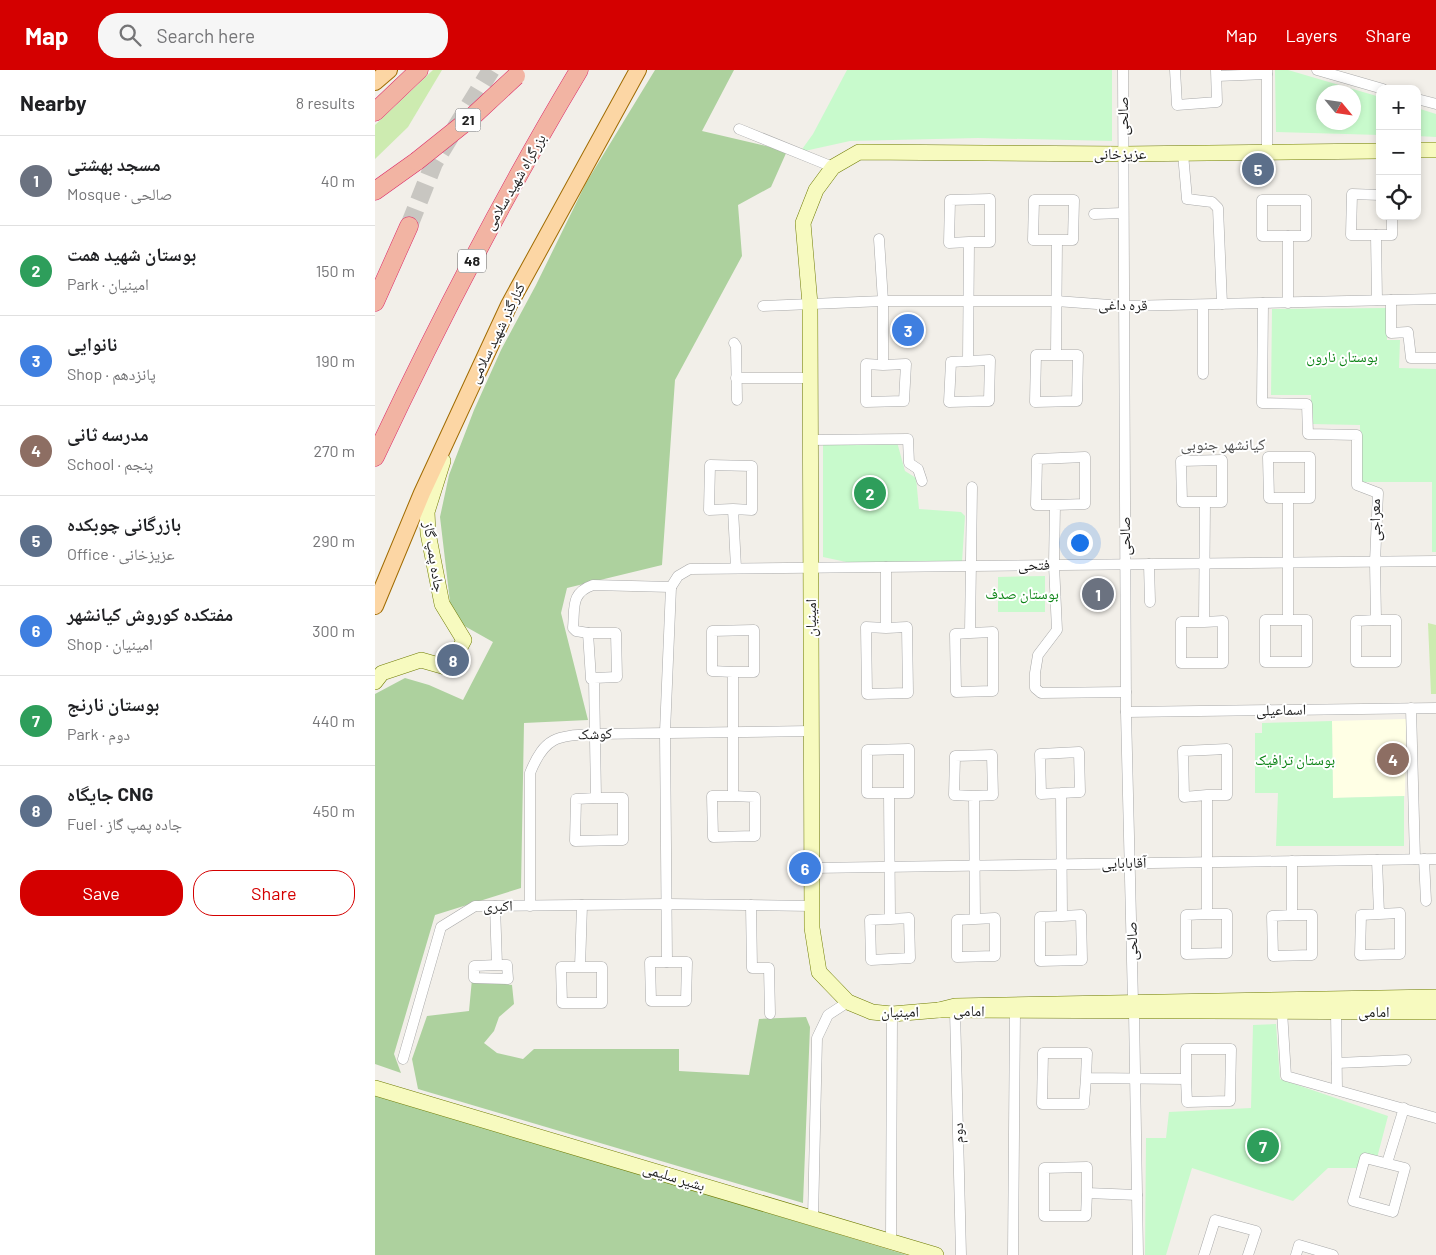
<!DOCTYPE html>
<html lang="en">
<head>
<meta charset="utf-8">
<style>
	:root { --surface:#fff; --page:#f6f6f6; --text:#202124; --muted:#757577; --line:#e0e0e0; --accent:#d40000 }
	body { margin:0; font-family:Barlow,"Noto Naskh Arabic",sans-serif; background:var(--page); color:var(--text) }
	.controls { position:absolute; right:15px; top:15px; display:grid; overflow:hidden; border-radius:10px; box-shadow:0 2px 8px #0003 }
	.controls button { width:45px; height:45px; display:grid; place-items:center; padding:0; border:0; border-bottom:1px solid var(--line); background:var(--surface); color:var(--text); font:25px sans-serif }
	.compass { position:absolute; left:941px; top:15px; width:45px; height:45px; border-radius:50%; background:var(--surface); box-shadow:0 2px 8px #0003; rotate:119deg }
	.you { position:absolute; left:704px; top:472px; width:18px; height:18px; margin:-12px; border:4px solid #fff; border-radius:50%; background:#1a73e8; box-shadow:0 0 0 8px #1a73e833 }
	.badge { display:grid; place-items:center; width:32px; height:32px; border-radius:50%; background:var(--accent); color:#fff; font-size:16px; font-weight:700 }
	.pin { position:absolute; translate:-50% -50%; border:2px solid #fff; box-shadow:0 1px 5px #0006 }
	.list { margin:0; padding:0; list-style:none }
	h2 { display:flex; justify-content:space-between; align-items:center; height:65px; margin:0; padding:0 20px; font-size:21px }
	h2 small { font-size:16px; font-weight:400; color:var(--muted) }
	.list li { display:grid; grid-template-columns:32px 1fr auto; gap:15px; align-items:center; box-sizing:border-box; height:90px; padding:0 20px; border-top:1px solid var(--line) }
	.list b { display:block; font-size:19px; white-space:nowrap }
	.list p { margin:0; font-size:16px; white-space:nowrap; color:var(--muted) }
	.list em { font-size:16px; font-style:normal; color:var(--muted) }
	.actions { display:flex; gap:10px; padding:15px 20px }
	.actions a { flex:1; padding:11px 0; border:1px solid var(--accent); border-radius:20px; text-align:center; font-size:18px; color:var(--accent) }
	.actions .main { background:var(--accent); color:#fff }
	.icon { flex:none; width:28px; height:28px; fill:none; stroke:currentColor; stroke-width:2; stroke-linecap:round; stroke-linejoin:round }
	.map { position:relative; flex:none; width:1061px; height:1185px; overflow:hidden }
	header { display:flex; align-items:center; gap:30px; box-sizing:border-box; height:70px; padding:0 25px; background:var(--accent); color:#fff }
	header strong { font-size:24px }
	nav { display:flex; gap:28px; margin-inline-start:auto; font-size:18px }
	.search { width:350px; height:45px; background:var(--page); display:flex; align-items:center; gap:12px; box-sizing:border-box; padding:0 18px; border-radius:20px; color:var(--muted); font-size:19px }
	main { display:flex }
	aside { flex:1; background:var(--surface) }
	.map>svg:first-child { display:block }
	.education { fill:#ffffe5 }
	.grass { fill:#cdebb0 }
	.forest { fill:#add19e }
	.park { fill:#c8facc; fill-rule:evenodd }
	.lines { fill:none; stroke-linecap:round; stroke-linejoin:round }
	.trunk-tunnel { stroke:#c8c6c1; stroke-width:18; stroke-dasharray:18 9; stroke-linecap:butt }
	.minor-casing { stroke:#a9a9a9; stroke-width:11 }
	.secondary-casing { stroke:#707d05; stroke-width:16 }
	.primary-casing { stroke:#a06b00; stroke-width:18 }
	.trunk-casing { stroke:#dc2a67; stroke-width:19 }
	.minor { stroke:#fff; stroke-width:10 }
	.secondary { stroke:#f7fabf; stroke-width:15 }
	.primary { stroke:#fcd6a4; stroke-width:16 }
	.trunk { stroke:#f2b4a3; stroke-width:18 }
	.trunk-bridge-casing { stroke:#dc2a67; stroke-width:19; stroke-linecap:butt }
	.trunk-bridge { stroke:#f2b4a3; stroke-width:18 }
	.labels { text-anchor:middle; stroke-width:4; stroke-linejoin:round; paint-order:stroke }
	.shield { fill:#fff; stroke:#646464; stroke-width:1 }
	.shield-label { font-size:14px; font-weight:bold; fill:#222 }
	.street-label { font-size:15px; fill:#222; stroke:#fff }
	.park-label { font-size:15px; fill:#0c8416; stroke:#fff }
	.neighbourhood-label { font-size:16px; fill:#555; stroke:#fff }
</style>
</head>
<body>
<header>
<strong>Map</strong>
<div class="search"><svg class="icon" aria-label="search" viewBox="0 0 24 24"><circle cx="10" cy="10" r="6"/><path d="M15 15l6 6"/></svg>Search here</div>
<nav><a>Map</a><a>Layers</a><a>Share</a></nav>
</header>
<main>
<aside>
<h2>Nearby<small>8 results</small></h2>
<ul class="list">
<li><span class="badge" style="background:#6b7280">1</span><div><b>مسجد بهشتی</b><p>Mosque · صالحی</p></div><em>40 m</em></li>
<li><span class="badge" style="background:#2e9e5b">2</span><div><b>بوستان شهید همت</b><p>Park · امینیان</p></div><em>150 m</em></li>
<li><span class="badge" style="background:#3f7fe0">3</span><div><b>نانوایی</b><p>Shop · پانزدهم</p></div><em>190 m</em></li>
<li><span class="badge" style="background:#8d6e63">4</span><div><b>مدرسه ثانی</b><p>School · پنجم</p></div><em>270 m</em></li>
<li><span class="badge" style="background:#5c6f8a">5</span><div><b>بازرگانی چوبکده</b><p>Office · عزیزخانی</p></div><em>290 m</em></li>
<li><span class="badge" style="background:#3f7fe0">6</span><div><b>مفتکده کوروش کیانشهر</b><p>Shop · امینیان</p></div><em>300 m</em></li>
<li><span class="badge" style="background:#2e9e5b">7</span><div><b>بوستان نارنج</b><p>Park · دوم</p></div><em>440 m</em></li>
<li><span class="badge" style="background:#5c6f8a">8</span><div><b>جایگاه CNG</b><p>Fuel · جاده پمپ گاز</p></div><em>450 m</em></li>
</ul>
<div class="actions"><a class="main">Save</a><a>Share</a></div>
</aside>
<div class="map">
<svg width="1061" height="1185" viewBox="0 0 1061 1185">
	<rect width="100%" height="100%" fill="#f2efe9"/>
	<polygon class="education" points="1031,649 1030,726 958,728 957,651"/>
	<g class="grass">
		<polygon points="58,0 67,0 33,57 0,89 0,55"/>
		<polygon points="1053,553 1061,555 1061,624 1056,624"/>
	</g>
	<g class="forest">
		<polygon points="280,0 359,0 327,61 412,81 396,117 363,135 367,186 300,310 287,495 192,518 186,543 213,650 149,653 146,818 60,845 19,984 26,1003 0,994 0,624 30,608 54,615 88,630 118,572 77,549 65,447 74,405 99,340 126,280 161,215 211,113"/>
		<polygon points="97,909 137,915 139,934 124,947 119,961 109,973 122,983 148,989 159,979 304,979 304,1001 374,1005 384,949 431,947 435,957 428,1133 43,1019 37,989 52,946 94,941"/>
		<polygon points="0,1024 532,1185 0,1185"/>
	</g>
	<g class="park">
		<polygon points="472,0 737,0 737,71 603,68 475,71 425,82 438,64"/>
		<path d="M900,0H913L1005,27V65L901,62ZM948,22H978V52H948Z"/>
		<polygon points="1042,38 1061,44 1061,67 1042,66"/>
		<polygon points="1012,238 1012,270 1025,270 1024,298 1061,299 1061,482 1057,482 1057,412 985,412 985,355 936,354 936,325 896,325 897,239"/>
		<polygon points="522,372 530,401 541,408 544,439 586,442 590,446 587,492 476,493 448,487 448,373"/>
		<polygon points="670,506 670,542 623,542 623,507"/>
		<polygon points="957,651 958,728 1029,726 1029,776 901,776 903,723 880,723 880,663 887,663 887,653"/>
		<polygon points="901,954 905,1009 1013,1046 1002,1088 982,1098 953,1098 918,1131 817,1098 791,1185 770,1185 771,1068 791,1068 794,1042 876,1038 878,955"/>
	</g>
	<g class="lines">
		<polyline class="trunk-tunnel" points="34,156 59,93 116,0"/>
		<g class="minor-casing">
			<g id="minor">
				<polyline points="748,0 751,642 758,932"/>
				<polyline points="800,0 802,35 842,32 841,0"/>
				<polyline points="942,0 1008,19"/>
				<polyline points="842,6 892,4"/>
				<polyline points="1042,29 1061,34"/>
				<polyline points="364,59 458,97"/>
				<polyline points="892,82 892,0"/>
				<polyline points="808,84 812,129 837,132 843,138 847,234"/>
				<polyline points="1005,125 977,124 976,165 1017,165 1017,146"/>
				<rect x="887" y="130" width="44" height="36"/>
				<polyline points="719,144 748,143"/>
				<polyline points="1001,165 1002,230"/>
				<polyline points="504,169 508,231 508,295 531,294 529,331 491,332 491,294 508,295"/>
				<polyline points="1016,230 1016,263 1033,262 1036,288 1061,288"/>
				<polyline points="888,233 887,333 932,334 933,364 982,365 982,415 1003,423 1000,492 1001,550 1021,550 1021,592 981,592 981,551 1001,550"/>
				<polyline points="913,233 913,166"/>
				<polyline points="388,236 508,231 681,231 749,236 1061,229"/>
				<polyline points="359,273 361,276 362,330"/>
				<polyline points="681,285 661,285 660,332 702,331 703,285 681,285 682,170 698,170 699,130 659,130 658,170 682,170"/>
				<polyline points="593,291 576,292 574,332 614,331 615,290 593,291 594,172 615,172 615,129 575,130 574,173 594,172"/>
				<polyline points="828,304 828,235"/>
				<polyline points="361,308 435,308"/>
				<polyline points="435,370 533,369 534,393 543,399 547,411"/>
				<polyline points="913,428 894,428 893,387 935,387 935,428 913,428 913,550 932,550 932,592 890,592 890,550 913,550"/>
				<polyline points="680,435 661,435 662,389 710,387 710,434 680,435 679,495 682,560 663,585 660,603 660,618 666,623 751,622"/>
				<polyline points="358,439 334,440 335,395 377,396 377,440 358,439 361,498"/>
				<polyline points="774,494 775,532"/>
				<polyline points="296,517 303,506 315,499 1061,491"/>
				<polyline points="829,552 806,552 806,593 848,593 848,551 829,552 830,432 847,432 847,390 806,391 807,432 830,432"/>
				<polyline points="511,558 491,557 492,624 533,623 532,557 511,558 511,497"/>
				<path d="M213,563L201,561L198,558C200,538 195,523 218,515L296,517"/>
				<polyline points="595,563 580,564 581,622 618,621 618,562 595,563 597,417"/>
				<polyline points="219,608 216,609 213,563 241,563 242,607 219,608 221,728 248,728 248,770 200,771 201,729 221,728"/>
				<polyline points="1036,638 1040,789"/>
				<polyline points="751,642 1061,638"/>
				<polyline points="514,723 492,723 492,680 534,679 534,723 514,723 515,849 534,848 535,888 496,890 495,850 515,849"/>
				<polyline points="686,723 666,724 665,684 704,682 705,722 686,723 687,846 706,845 707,890 665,891 665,847 687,846"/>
				<polyline points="358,726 337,726 338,767 380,766 380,727 358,726 358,602 379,602 379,560 337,561 337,601 358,602"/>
				<polyline points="599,726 579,725 580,686 617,685 618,725 599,726 600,849 620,848 620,886 582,887 582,850 600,849"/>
				<polyline points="1049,789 1051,831"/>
				<polyline points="1002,790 1004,844 1025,843 1025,884 985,885 986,845 1004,844"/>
				<polyline points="437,798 1061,789"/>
				<polyline points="376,835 377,898 394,898 395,944"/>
				<polyline points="120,836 122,895 132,895 133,909 99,908 99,896 122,895"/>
				<path d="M155,836V703C170,666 182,666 219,664L436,661"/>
				<polyline points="832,844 811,845 811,884 852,883 852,844 832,844 832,725 852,725 852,679 808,681 809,727 832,725"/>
				<polyline points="917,845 897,846 898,886 937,885 937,845 917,845 917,791"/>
				<polygon points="275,892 312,892 311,931 276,931"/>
				<polyline points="292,892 290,662 296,517"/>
				<polyline points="205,897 186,897 187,933 227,933 227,897 205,897 207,835"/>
				<polyline points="580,941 586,1185"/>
				<polyline points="759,941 763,1185"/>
				<polyline points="907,941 911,1006 1061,1048"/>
				<polyline points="961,941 962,1019"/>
				<polyline points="28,989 66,857 100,836 293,834 437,836"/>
				<polyline points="962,993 1031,990"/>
				<polyline points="711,1008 709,1034 667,1034 668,983 712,983 711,1008 811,1009 811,979 856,979 855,1031 812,1032 811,1009"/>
				<polygon points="990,1088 1030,1098 1018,1142 978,1131"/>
				<polyline points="1012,1093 1029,1038"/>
				<polyline points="712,1123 712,1097 669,1098 669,1146 711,1146 712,1123 762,1125"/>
				<polyline points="438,1148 442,968 453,945 473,932"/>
				<polyline points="516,1172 517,944"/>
				<polyline points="638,1185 640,941"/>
				<polyline points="829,1185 840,1150 881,1161 873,1185"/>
				<polyline points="921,1185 924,1175 958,1185"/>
			</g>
		</g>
		<g class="secondary-casing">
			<g id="secondary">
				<polyline points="1042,80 1061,80"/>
				<polyline points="0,612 7,603 46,590 74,598 89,570 67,534 53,463 52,442 68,391"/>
				<polyline points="1061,927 580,936 564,940 1061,942"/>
				<polyline points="564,940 517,944 497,942 473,932 444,902 437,858 435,234 428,153 441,120 458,97 484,82 748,84 1005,81"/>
				<polyline points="0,1018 561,1185"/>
			</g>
		</g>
		<g class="primary-casing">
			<g id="primary">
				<polyline points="0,12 14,0"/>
				<polyline points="0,536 47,423 134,235 263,0"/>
			</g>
		</g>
		<g class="trunk-casing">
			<g id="trunk">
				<polyline points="0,42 44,0"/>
				<polyline points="0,121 42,91"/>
				<polyline points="0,232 34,156"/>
				<path d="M0,387C62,255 129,125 204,0"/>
			</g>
		</g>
		<use href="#minor" class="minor"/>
		<use href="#secondary" class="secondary"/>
		<use href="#primary" class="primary"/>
		<use href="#trunk" class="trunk"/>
		<g class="trunk-bridge-casing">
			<polyline id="trunk-bridge" points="42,91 97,47 141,6"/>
		</g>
		<use href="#trunk-bridge" class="trunk-bridge"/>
	</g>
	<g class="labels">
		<g class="shield">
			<rect x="80.5" y="38.5" width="25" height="23" rx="4"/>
			<rect x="83" y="179.5" width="28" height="23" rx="4"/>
		</g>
		<g class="shield-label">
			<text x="93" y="55">21</text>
			<text x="97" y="196">48</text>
		</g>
		<g class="street-label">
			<text transform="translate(748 46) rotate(-90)" y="5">صالحی</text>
			<text x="745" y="89">عزیزخانی</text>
			<text transform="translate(140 112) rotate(-60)" y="5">بزرگراه شهید سلامی</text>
			<text transform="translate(748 235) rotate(1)" y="5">قره داغی</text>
			<text transform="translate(122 263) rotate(-64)" y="5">کنارگذر شهید سلامی</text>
			<text transform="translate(1000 450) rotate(-90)" y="5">معراجی</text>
			<text transform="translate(750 466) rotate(-90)" y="5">صالحی</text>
			<text transform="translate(59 487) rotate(81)" y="5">جاده پمپ گاز</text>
			<text transform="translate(659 495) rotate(-1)" y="5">فتحی</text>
			<text transform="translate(436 548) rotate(-90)" y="5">امینیان</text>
			<text transform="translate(906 640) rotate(-1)" y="5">اسماعیلی</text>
			<text transform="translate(220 664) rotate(-2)" y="5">کوشک</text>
			<text transform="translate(749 793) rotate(-1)" y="5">آقابابایی</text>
			<text transform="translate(123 836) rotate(-1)" y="5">اکبری</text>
			<text transform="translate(757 871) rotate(-91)" y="5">صالحی</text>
			<text transform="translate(594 941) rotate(1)" y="5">امامی</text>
			<text transform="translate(525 942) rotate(-1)" y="5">امینیان</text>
			<text x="999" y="947">امامی</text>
			<text transform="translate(583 1063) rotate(-91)" y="5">دوم</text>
			<text transform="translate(299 1107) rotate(17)" y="5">بشیر سلیمی</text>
		</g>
		<g class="park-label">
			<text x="967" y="292">بوستان نارون</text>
			<text x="647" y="529">بوستان صدف</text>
			<text x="920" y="695">بوستان ترافیک</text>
		</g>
		<g class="neighbourhood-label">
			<text x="848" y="380">کیانشهر جنوبی</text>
		</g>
	</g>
</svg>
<div class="controls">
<button>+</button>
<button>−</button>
<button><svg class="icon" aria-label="locate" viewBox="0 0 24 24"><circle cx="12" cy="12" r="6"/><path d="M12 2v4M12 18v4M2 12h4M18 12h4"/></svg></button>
</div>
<svg class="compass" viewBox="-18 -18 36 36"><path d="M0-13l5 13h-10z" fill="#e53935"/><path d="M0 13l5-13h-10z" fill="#757577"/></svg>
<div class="you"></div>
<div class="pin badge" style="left:723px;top:524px;background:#6b7280">1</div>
<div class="pin badge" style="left:495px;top:423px;background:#2e9e5b">2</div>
<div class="pin badge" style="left:533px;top:260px;background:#3f7fe0">3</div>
<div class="pin badge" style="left:1018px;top:689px;background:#8d6e63">4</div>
<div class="pin badge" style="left:883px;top:99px;background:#5c6f8a">5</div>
<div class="pin badge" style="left:430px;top:798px;background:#3f7fe0">6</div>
<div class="pin badge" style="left:888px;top:1076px;background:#2e9e5b">7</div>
<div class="pin badge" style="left:78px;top:590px;background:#5c6f8a">8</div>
</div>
</main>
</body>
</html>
